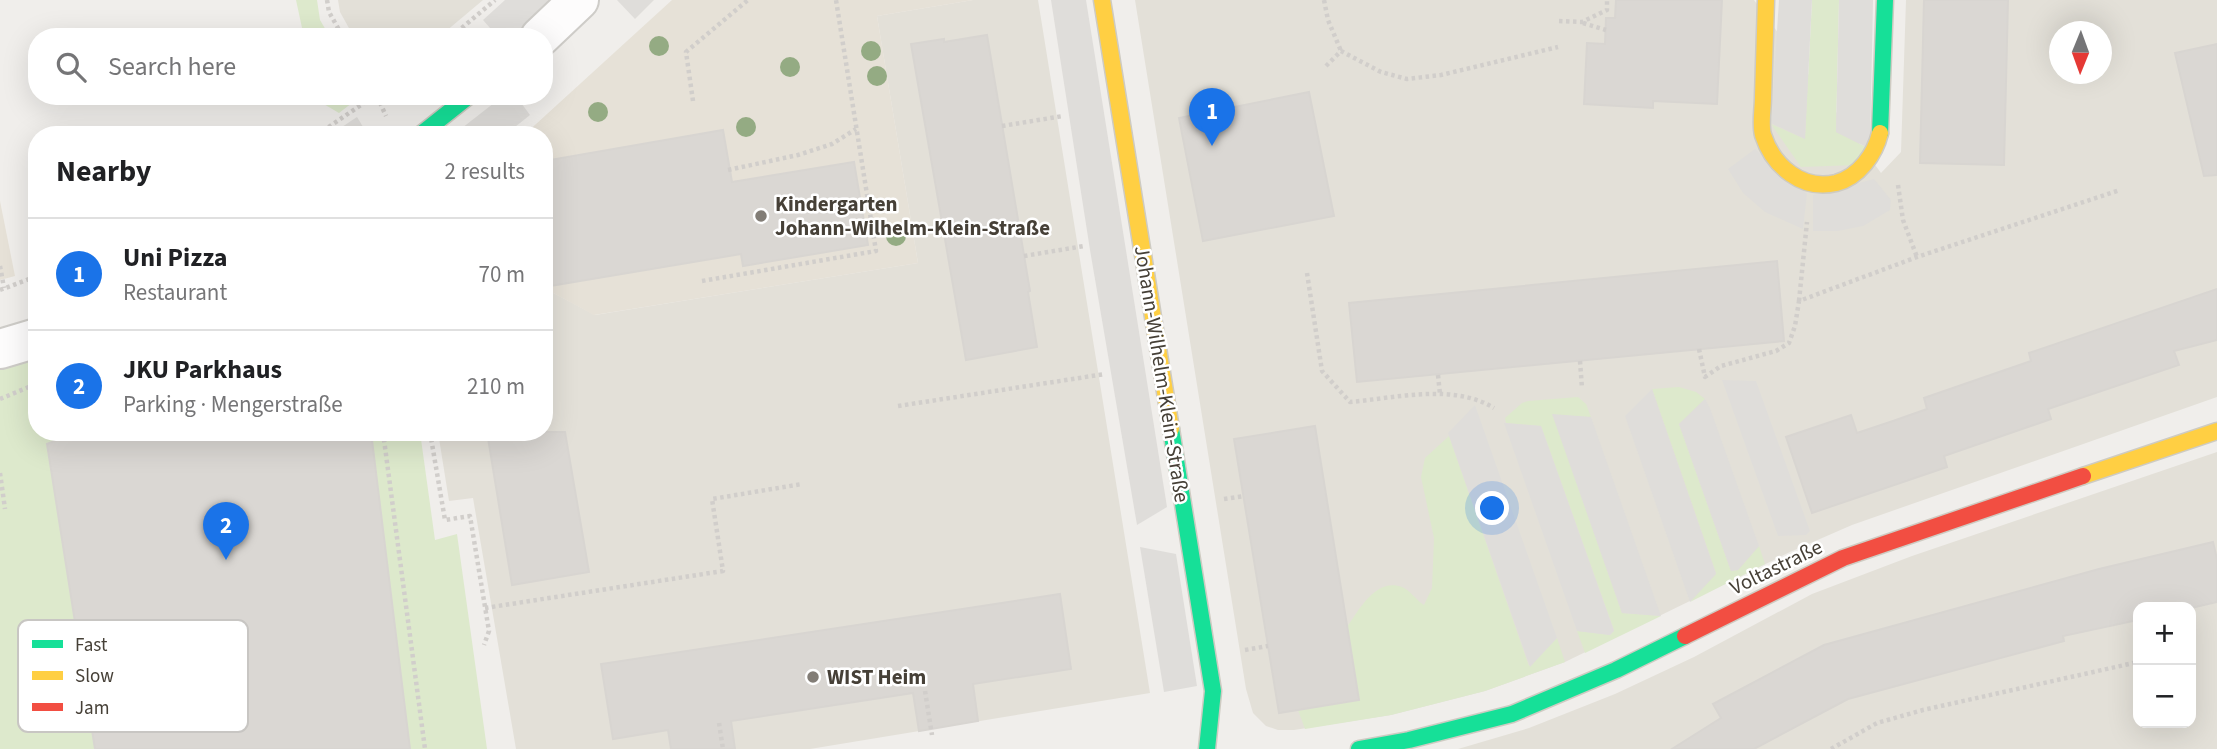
<!DOCTYPE html>
<html lang="en">
<head>
<meta charset="utf-8">
<style>
	:root { --surface:#fff; --page:#f6f6f6; --text:#202124; --muted:#757577; --line:#e0e0e0; --accent:#1a73e8 }
	body { margin:0; font-family:"Source Sans 3",sans-serif; background:var(--page); color:var(--text) }
	.controls { position:absolute; right:21px; bottom:21px; display:grid; overflow:hidden; border-radius:14px; box-shadow:0 7px 28px #0002 }
	.controls button { width:63px; height:63px; display:grid; place-items:center; padding:0; border:0; border-bottom:2px solid var(--line); background:var(--surface); color:var(--text); font:35px sans-serif }
	.compass { position:absolute; left:2049px; top:21px; width:63px; height:63px; border-radius:50%; background:var(--surface); box-shadow:0 7px 28px #0002; rotate:181deg }
	.you { position:absolute; left:1493px; top:509px; width:24px; height:24px; margin:-18px; border:5px solid #fff; border-radius:50%; background:#1a73e8; box-shadow:0 0 0 10px #1a73e833 }
	.badge { display:grid; place-items:center; width:46px; height:46px; border-radius:50%; background:var(--accent); color:#fff; font-size:23px; font-weight:700 }
	.pin { position:absolute; translate:-50% -58px; filter:drop-shadow(0 2px 4px #0008) }
	.pin::after { content:''; position:absolute; top:37px; width:24px; height:21px; background:inherit; clip-path:polygon(0 0,100% 0,50% 100%) }
	.list { margin:0; padding:0; list-style:none }
	h2 { display:flex; justify-content:space-between; align-items:center; height:91px; margin:0; padding:0 28px; font-size:30px }
	h2 small { font-size:23px; font-weight:400; color:var(--muted) }
	.list li { display:grid; grid-template-columns:46px 1fr auto; gap:21px; align-items:center; box-sizing:border-box; height:112px; padding:0 28px; border-top:2px solid var(--line) }
	.list b { display:block; font-size:26px; white-space:nowrap }
	.list p { margin:0; font-size:23px; white-space:nowrap; color:var(--muted) }
	.list em { font-size:23px; font-style:normal; color:var(--muted) }
	.icon { flex:none; width:38px; height:38px; fill:none; stroke:currentColor; stroke-width:2; stroke-linecap:round; stroke-linejoin:round }
	.map { position:relative; flex:none; width:2217px; height:749px; overflow:hidden }
	.search { position:absolute; background:var(--surface); box-shadow:0 7px 28px #0002; left:28px; top:28px; width:525px; height:77px; display:flex; align-items:center; gap:18px; box-sizing:border-box; padding:0 24px; border-radius:28px; color:var(--muted); font-size:26px }
	.panel { position:absolute; background:var(--surface); box-shadow:0 7px 28px #0002; left:28px; top:126px; width:525px; height:315px; border-radius:28px }
	.map>svg:first-child { display:block }
	.residential { fill:#e3e0d8; fill-rule:evenodd }
	.education { fill:#e6e1d7 }
	.green { fill:#dde9cc }
	.parking { fill:#dfddda }
	.building { fill:#dad7d3; stroke:#d8d5d1; stroke-width:2 }
	.lines { fill:none; stroke-linecap:round; stroke-linejoin:round }
	.street-casing { stroke:#ceccc8; stroke-width:42 }
	.fast-casing { stroke:#cecbc2; stroke-width:19 }
	.slow-casing { stroke:#cecbc2; stroke-width:19 }
	.jam-casing { stroke:#cecbc2; stroke-width:19 }
	.path { stroke:#d1cecb; stroke-width:4.5; stroke-dasharray:3.5 3.5; stroke-linecap:butt }
	.street { stroke:#fdfcfc; stroke-width:38 }
	.fast { stroke:#16e098; stroke-width:16 }
	.slow { stroke:#ffcf43; stroke-width:16 }
	.jam { stroke:#f24e42; stroke-width:16 }
	.tree { fill:#94ab83 }
	.poi-dot { fill:#827d76; stroke:#fff; stroke-width:2.5 }
	.labels { text-anchor:middle; stroke-width:5; stroke-linejoin:round; paint-order:stroke }
	.poi-label { font-size:21px; font-weight:bold; fill:#464037; stroke:#fff; text-anchor:start }
	.street-label { font-size:21px; fill:#464037; stroke:#fff }
	.key { fill:#fff; stroke:#c8c6c3; stroke-width:2 }
	.key-label { font-size:19px; fill:#464037 }
</style>
</head>
<body>
<div class="map">
<svg width="2217" height="749" viewBox="0 0 2217 749">
	<rect width="100%" height="100%" fill="#f0eeeb"/>
	<g class="residential">
		<polygon points="338,0 483,0 439,37 354,37 340,12"/>
		<polygon points="973,0 1038,0 1150,693 810,749 516,749 473,498 449,501 438,432 544,432 544,288 595,315 918,263 877,16"/>
		<path d="M1135,0H1754L1881,173L1901,152L1906,0H2217V397L1852,525L1790,552L1565,662L1485,691L1391,715L1294,730H1278L1266,726L1253,713L1246,689ZM2060,32H2102V74H2060Z"/>
		<path d="M2217,452V749H1458L1529,728L1615,694L1694,657L1812,594L1912,556ZM2138,607H2191V723H2138Z"/>
	</g>
	<g class="education">
		<polygon points="672,0 973,0 877,16 918,263 594,315 544,288 544,135 524,135"/>
		<polygon points="0,201 15,276 0,280"/>
	</g>
	<g class="green">
		<polygon points="296,0 317,0 320,20 330,37 304,37"/>
		<polygon points="1812,0 1839,0 1836,132 1870,149 1857,165 1801,167 1771,124 1805,139"/>
		<polygon points="316,96 361,96 339,113 317,100"/>
		<polygon points="37,358 37,432 78,432 47,444 96,749 0,749 0,368"/>
		<polygon points="1679,387 1696,392 1705,399 1679,424 1731,571 1738,570 1759,546 1765,564 1690,602 1716,573 1652,389"/>
		<polygon points="1578,397 1586,404 1591,417 1553,415 1622,613 1661,616 1585,653 1577,631 1610,635 1614,630 1541,426 1506,423 1505,418 1522,403 1528,401"/>
		<polygon points="371,432 420,432 435,540 457,534 487,749 410,749"/>
		<path d="M1449,436L1529,666L1557,638L1565,662L1485,691L1391,715L1305,729L1298,710L1359,700L1347,627C1359,610 1376,577 1402,587C1410,590 1417,601 1424,605L1432,588L1434,538L1421,477L1425,458Z"/>
	</g>
	<g class="parking">
		<polygon points="505,0 555,0 515,37 498,37 483,20"/>
		<polygon points="617,0 654,0 635,19"/>
		<polygon points="1051,0 1086,0 1167,507 1137,525 1090,250"/>
		<polygon points="1779,0 1812,0 1805,139 1771,123"/>
		<polygon points="1839,0 1873,0 1870,149 1836,132"/>
		<polygon points="503,96 516,96 530,115 505,135 453,135"/>
		<polygon points="357,117 368,135 330,135"/>
		<polygon points="1755,149 1807,194 1803,229 1765,212 1743,193 1728,169"/>
		<polygon points="1874,179 1891,200 1890,210 1863,226 1838,231 1813,231 1813,195"/>
		<polygon points="1722,380 1756,381 1810,531 1806,535 1778,536"/>
		<polygon points="1652,389 1716,574 1690,602 1625,416"/>
		<polygon points="1705,399 1710,408 1759,546 1738,570 1731,571 1679,424"/>
		<polygon points="1475,405 1557,638 1530,667 1448,433"/>
		<polygon points="1552,414 1591,417 1661,616 1622,613"/>
		<polygon points="1504,423 1541,426 1614,631 1610,635 1577,631"/>
		<polygon points="1140,547 1176,554 1197,686 1164,692"/>
	</g>
	<g class="building">
		<polygon points="1616,0 1722,0 1717,104 1653,101 1653,108 1584,104 1587,43 1605,44 1606,18 1615,18"/>
		<polygon points="1924,0 2008,0 2004,165 1920,163"/>
		<polygon points="987,35 1030,291 1028,292 1037,347 966,360 911,44 944,39 944,42"/>
		<polygon points="2217,44 2217,175 2204,176 2175,53"/>
		<polygon points="1309,92 1334,216 1203,241 1179,118"/>
		<polygon points="723,130 732,182 854,162 868,245 743,266 741,254 544,287 544,161"/>
		<polygon points="1777,261 1784,341 1357,382 1349,303"/>
		<polygon points="2217,289 2217,340 2174,351 2179,365 2048,409 2051,419 1944,456 1947,467 1812,513 1786,437 1851,415 1857,433 1893,421 1927,409 1924,398 2031,361 2029,353"/>
		<polygon points="1315,426 1359,700 1279,713 1234,439"/>
		<polygon points="78,432 371,432 410,749 95,749 47,444"/>
		<polygon points="487,432 565,432 589,572 512,585"/>
		<polygon points="2213,542 2217,559 2217,602 2191,608 2138,607 2138,620 2063,636 2064,641 1848,699 1754,749 1672,749 1721,718 1713,704 1824,645 2099,569"/>
		<polygon points="1060,594 1071,669 973,684 978,721 919,731 913,693 731,721 735,749 671,749 668,730 613,739 601,664"/>
	</g>
	<g class="lines">
		<g class="street-casing">
			<g id="street">
				<polyline points="540,37 579,0"/>
				<polyline points="0,349 37,338"/>
			</g>
		</g>
		<g class="fast-casing">
			<g id="fast">
				<polyline points="1880,133 1885,0"/>
				<polyline points="420,135 469,96"/>
				<polyline points="1171,429 1213,691 1207,749"/>
				<polyline points="1359,749 1409,740 1512,714 1616,670 1685,636"/>
			</g>
		</g>
		<g class="slow-casing">
			<g id="slow">
				<polyline points="1102,0 1171,429"/>
				<path d="M1766,0C1765,32 1764,65 1763,97C1763,109 1760,124 1763,135C1773,166 1802,191 1836,183C1859,177 1875,154 1880,133"/>
				<polyline points="2083,476 2217,431"/>
			</g>
		</g>
		<g class="jam-casing">
			<polyline id="jam" points="1685,636 1843,558 2083,476"/>
		</g>
		<g class="path">
			<polyline points="327,0 329,12 343,37"/>
			<polyline points="1324,0 1328,20 1341,51"/>
			<polyline points="1559,21 1582,22 1607,10 1607,0"/>
			<polyline points="1583,23 1606,30"/>
			<polyline points="451,37 495,0"/>
			<polyline points="1326,66 1341,51 1381,72 1407,79 1441,75 1558,47"/>
			<polyline points="377,96 386,116"/>
			<polyline points="693,101 686,52 748,0"/>
			<polyline points="1002,126 1063,116"/>
			<polyline points="317,135 374,96"/>
			<polyline points="728,170 798,155 832,144 856,129"/>
			<polyline points="1898,185 1903,220 1917,257"/>
			<polyline points="1024,256 1084,246"/>
			<polyline points="0,266 4,288"/>
			<path d="M1307,273L1322,371L1350,402C1396,398 1453,383 1494,408"/>
			<polyline points="702,281 876,251 836,0"/>
			<polyline points="0,290 37,276"/>
			<polyline points="1799,301 1807,222"/>
			<polyline points="1699,349 1705,377 1721,366 1776,351 1789,343 1795,326 1799,301 1917,257 2120,190"/>
			<polyline points="1580,361 1582,388"/>
			<polyline points="1438,375 1440,394"/>
			<polyline points="0,399 36,384"/>
			<polyline points="898,406 1105,374"/>
			<polyline points="383,432 425,749"/>
			<polyline points="430,432 445,520 470,516 489,631 484,645"/>
			<polyline points="0,473 5,509"/>
			<polyline points="1224,499 1244,496"/>
			<polyline points="485,608 723,571 712,499 802,484"/>
			<polyline points="1245,650 1268,646"/>
			<polyline points="2191,650 2195,649"/>
			<polyline points="925,691 932,735"/>
			<polyline points="719,723 723,749"/>
			<polyline points="1831,749 1877,723 1923,710 2138,662"/>
		</g>
		<use href="#street" class="street"/>
		<use href="#fast" class="fast"/>
		<use href="#slow" class="slow"/>
		<use href="#jam" class="jam"/>
	</g>
	<g class="tree">
		<circle cx="659" cy="46" r="10"/>
		<circle cx="871" cy="51" r="10"/>
		<circle cx="790" cy="67" r="10"/>
		<circle cx="877" cy="76" r="10"/>
		<circle cx="598" cy="112" r="10"/>
		<circle cx="746" cy="127" r="10"/>
		<circle cx="896" cy="236" r="10"/>
	</g>
	<g class="poi-dot">
		<circle cx="761" cy="216" r="7"/>
		<circle cx="813" cy="677" r="7"/>
	</g>
	<g class="labels">
		<g class="poi-label">
			<text x="775" y="211">Kindergarten<tspan x="775" dy="24">Johann-Wilhelm-Klein-Straße</tspan></text>
			<text x="827" y="684">WIST Heim</text>
		</g>
		<g class="street-label">
			<text transform="translate(1162 374) rotate(81)" y="7">Johann-Wilhelm-Klein-Straße</text>
			<text transform="translate(1776 567) rotate(-26)" y="7">Voltastraße</text>
		</g>
	</g>
	<rect x="18" y="620" width="230" height="112" rx="10" class="key"/>
	<rect x="32" y="640" width="31" height="8" fill="#16e098"/>
	<rect x="32" y="671" width="31" height="9" fill="#ffcf43"/>
	<rect x="32" y="703" width="31" height="8" fill="#f24e42"/>
	<g class="key-label">
		<text x="75" y="651">Fast</text>
		<text x="75" y="682">Slow</text>
		<text x="75" y="714">Jam</text>
	</g>
</svg>
<div class="controls">
<button>+</button>
<button>−</button>
</div>
<svg class="compass" viewBox="-18 -18 36 36"><path d="M0-13l5 13h-10z" fill="#e53935"/><path d="M0 13l5-13h-10z" fill="#757577"/></svg>
<div class="you"></div>
<div class="pin badge" style="left:1212px;top:146px">1</div>
<div class="pin badge" style="left:226px;top:560px">2</div>
<div class="search"><svg class="icon" aria-label="search" viewBox="0 0 24 24"><circle cx="10" cy="10" r="6"/><path d="M15 15l6 6"/></svg>Search here</div>
<section class="panel">
<h2>Nearby<small>2 results</small></h2>
<ul class="list">
<li><span class="badge">1</span><div><b>Uni Pizza</b><p>Restaurant</p></div><em>70 m</em></li>
<li><span class="badge">2</span><div><b>JKU Parkhaus</b><p>Parking · Mengerstraße</p></div><em>210 m</em></li>
</ul>
</section>
</div>
</body>
</html>
